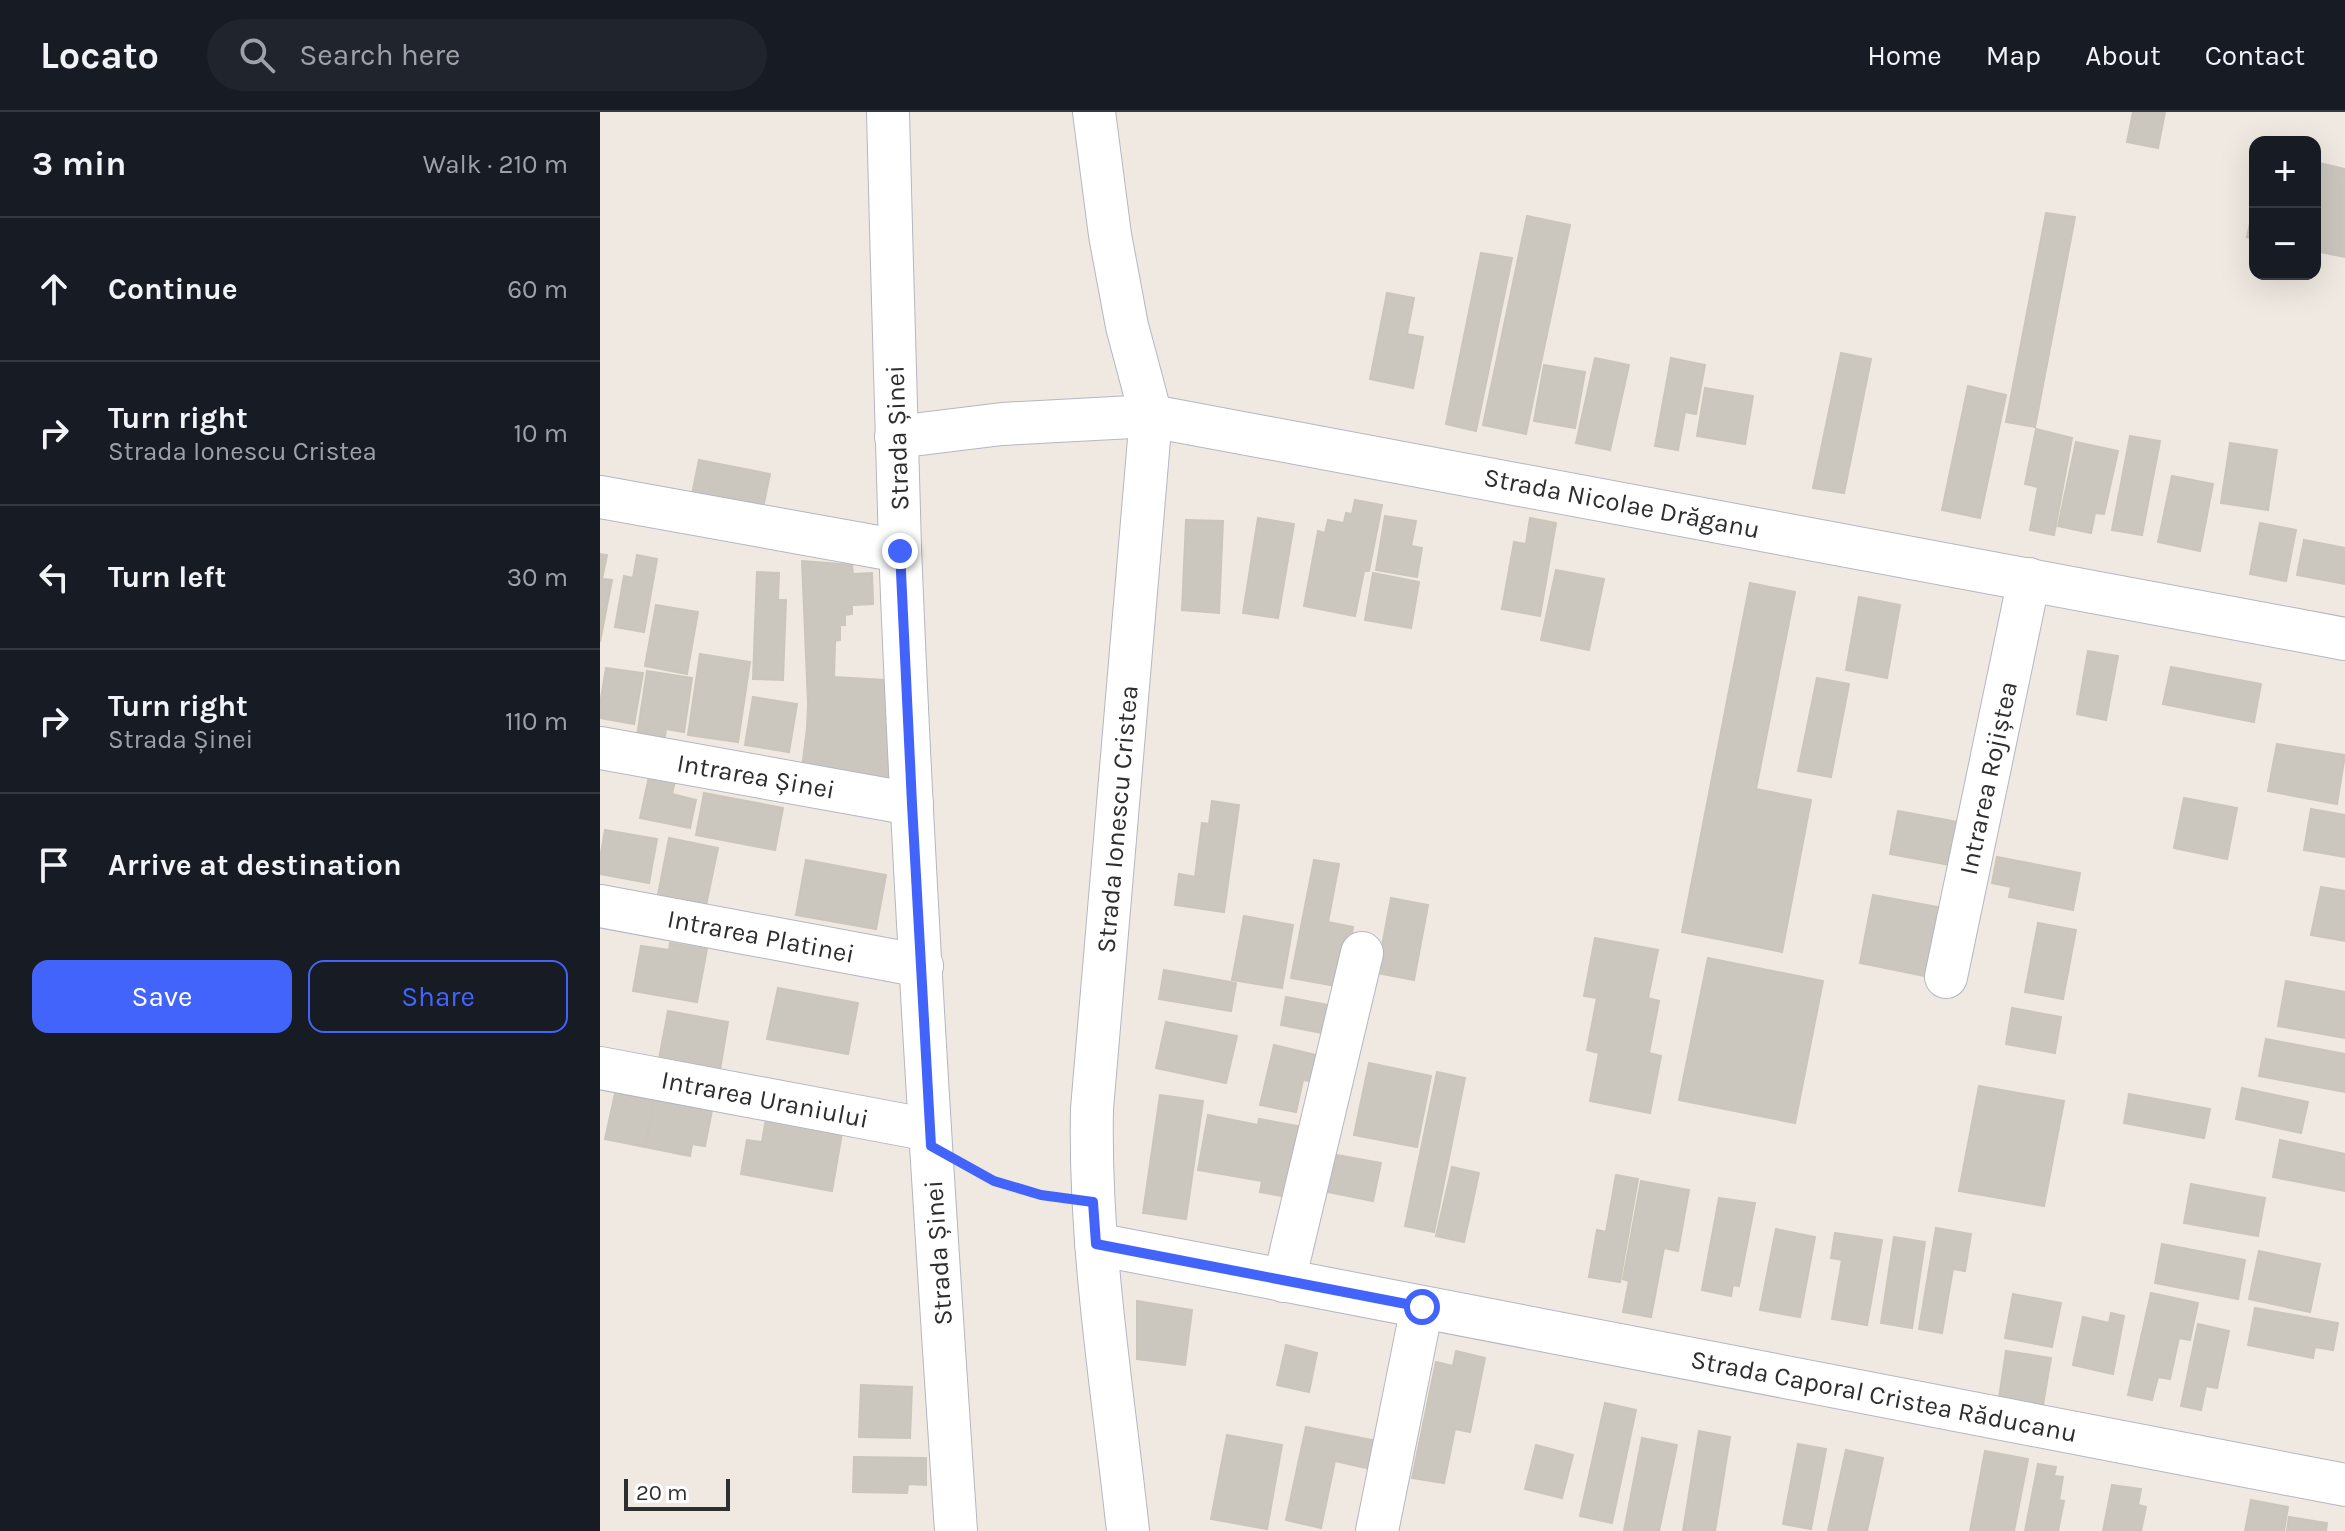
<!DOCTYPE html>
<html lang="en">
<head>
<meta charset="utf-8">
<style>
	:root { --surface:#171b24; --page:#20242c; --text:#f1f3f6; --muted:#9ea1a6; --line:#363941; --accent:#4264fb }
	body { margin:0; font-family:Karla,sans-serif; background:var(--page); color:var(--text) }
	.controls { position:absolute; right:24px; top:24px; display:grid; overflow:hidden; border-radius:16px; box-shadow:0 8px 32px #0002 }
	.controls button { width:72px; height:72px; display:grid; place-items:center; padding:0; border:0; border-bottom:2px solid var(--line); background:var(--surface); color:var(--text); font:40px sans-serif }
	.scale { position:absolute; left:24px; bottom:20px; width:106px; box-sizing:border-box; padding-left:8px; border:4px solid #2e2e2e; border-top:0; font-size:22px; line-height:28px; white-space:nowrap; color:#2e2e2e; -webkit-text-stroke:6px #fff; paint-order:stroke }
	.stop { position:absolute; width:24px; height:24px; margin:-18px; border:6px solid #4264fb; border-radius:50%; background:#fff }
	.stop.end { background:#4264fb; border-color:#fff; box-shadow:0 2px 8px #0008 }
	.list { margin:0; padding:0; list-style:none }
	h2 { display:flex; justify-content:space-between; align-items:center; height:104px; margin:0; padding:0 32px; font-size:34px }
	h2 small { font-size:26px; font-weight:400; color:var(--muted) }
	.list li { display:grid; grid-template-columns:52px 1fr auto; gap:24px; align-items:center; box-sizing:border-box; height:144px; padding:0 32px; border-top:2px solid var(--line) }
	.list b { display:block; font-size:30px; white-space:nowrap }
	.list p { margin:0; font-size:26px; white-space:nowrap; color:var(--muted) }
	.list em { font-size:26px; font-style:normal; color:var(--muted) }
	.actions { display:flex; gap:16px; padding:24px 32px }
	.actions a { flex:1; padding:18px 0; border:2px solid var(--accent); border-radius:16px; text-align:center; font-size:28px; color:var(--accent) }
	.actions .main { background:var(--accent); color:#fff }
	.icon { flex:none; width:44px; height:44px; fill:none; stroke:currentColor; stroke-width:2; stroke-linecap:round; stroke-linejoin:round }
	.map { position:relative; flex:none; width:1745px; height:1419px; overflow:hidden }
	header { display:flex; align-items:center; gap:48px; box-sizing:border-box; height:112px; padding:0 40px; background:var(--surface); border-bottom:2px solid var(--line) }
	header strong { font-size:38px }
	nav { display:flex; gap:44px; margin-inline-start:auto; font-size:28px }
	.search { width:560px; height:72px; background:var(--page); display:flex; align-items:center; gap:20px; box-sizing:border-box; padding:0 28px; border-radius:44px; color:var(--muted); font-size:30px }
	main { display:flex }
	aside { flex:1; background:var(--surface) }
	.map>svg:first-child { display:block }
	.building { fill:#cbc7bf; stroke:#cbc5ba; stroke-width:2 }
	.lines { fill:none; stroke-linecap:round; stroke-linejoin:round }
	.minor-casing { stroke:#b4b7c1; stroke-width:44 }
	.path { stroke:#c9c9c9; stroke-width:5; stroke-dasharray:6 4; stroke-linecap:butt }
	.minor { stroke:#fff; stroke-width:42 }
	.route { stroke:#4264fb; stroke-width:10 }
	.labels { text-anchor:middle; stroke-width:7; stroke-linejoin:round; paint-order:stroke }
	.street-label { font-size:26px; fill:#2e2e2e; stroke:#fff }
</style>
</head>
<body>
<header>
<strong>Locato</strong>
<div class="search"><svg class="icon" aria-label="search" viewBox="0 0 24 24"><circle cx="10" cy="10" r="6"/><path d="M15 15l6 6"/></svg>Search here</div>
<nav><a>Home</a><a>Map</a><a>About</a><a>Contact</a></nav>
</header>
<main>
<aside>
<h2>3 min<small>Walk · 210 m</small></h2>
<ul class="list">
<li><svg class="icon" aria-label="ahead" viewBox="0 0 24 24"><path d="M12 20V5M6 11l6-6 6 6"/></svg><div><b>Continue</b></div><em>60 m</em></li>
<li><svg class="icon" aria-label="right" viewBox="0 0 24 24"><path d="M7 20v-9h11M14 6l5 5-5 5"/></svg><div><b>Turn right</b><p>Strada Ionescu Cristea</p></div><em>10 m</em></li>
<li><svg class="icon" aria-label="left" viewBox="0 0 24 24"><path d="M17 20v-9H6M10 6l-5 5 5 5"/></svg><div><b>Turn left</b></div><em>30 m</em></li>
<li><svg class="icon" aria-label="right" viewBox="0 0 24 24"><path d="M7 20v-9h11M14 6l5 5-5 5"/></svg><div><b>Turn right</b><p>Strada Șinei</p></div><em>110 m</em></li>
<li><svg class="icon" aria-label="arrive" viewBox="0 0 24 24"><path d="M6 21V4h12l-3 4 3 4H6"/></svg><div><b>Arrive at destination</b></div></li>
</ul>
<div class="actions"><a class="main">Save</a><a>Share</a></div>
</aside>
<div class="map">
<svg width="1745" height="1419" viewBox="0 0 1745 1419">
	<rect width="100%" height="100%" fill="#efe9e1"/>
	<g class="building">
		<polygon points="1533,0 1565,0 1558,36 1527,30"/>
		<polygon points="1715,50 1745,57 1745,145 1715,139"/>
		<polygon points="1655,88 1655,127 1647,125"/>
		<polygon points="1446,101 1475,105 1435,315 1406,310"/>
		<polygon points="927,104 970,113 926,322 883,313"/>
		<polygon points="881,141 912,146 876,319 846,312"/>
		<polygon points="787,181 814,186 807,222 823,225 813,276 770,267"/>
		<polygon points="1241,241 1271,247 1244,381 1213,376"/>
		<polygon points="995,246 1029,253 1010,338 976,331"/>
		<polygon points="1071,246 1105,253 1096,302 1085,300 1078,338 1055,334"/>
		<polygon points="944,253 985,260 975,316 934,309"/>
		<polygon points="1368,274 1406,283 1380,406 1342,398"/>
		<polygon points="1105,276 1153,284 1145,332 1097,324"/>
		<polygon points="1436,317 1472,326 1454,423 1430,418 1438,375 1425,372"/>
		<polygon points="1530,324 1560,329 1542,423 1512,418"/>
		<polygon points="1476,330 1518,339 1504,402 1495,401 1491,421 1458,414"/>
		<polygon points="1630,331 1677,338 1668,398 1621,391"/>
		<polygon points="99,348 170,362 162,401 91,387"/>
		<polygon points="1572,364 1613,372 1600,439 1558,430"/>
		<polygon points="755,388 782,393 769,459 764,459 755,504 704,494 718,419 725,421 728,408 744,411 746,401 752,402"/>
		<polygon points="785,404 816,409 811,434 822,436 817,465 776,458"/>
		<polygon points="658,406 694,412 678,506 643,501"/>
		<polygon points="930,406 956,411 940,504 902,497 914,430 926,432"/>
		<polygon points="586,408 623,409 619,501 582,498"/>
		<polygon points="1660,411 1696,418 1686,469 1650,462"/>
		<polygon points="1704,428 1745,436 1745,472 1697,463"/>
		<polygon points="0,442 7,443 2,467 12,468 0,530"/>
		<polygon points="37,443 57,447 44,520 15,515 24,464 33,466"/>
		<polygon points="202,449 252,453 253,462 272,461 273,492 252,493 252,502 245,503 245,513 240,513 240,528 235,529 234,565 285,568 292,681 201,664 207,616 208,592"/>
		<polygon points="956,458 1004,467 989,538 941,528"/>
		<polygon points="157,460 179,461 178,488 186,488 183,568 153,567"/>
		<polygon points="773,461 819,470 811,516 765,508"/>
		<polygon points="1150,471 1195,480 1156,677 1211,688 1182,840 1082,820"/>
		<polygon points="1259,485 1300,493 1287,566 1246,558"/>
		<polygon points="56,493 98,500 87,562 45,554"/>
		<polygon points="1488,539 1518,544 1506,608 1477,602"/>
		<polygon points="100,542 150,550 138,630 88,623"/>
		<polygon points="1571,555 1661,572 1654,610 1563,592"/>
		<polygon points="6,556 43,561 34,612 0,606 0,592"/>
		<polygon points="47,559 92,566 84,620 66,617 64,629 37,624"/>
		<polygon points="1217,566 1249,572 1231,665 1198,659"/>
		<polygon points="153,585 197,592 189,640 145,633"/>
		<polygon points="1677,632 1745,643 1737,692 1668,679"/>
		<polygon points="50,660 76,665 72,682 96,688 90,716 40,706"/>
		<polygon points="104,681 183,696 175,738 96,723"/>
		<polygon points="1584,686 1637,696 1627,747 1574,736"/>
		<polygon points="612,689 639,693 624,800 575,793 579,762 595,765 602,711 609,712"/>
		<polygon points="1711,697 1745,703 1745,745 1704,738"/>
		<polygon points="1298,699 1358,710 1350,753 1290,742"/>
		<polygon points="5,718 57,727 49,771 0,762 0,747"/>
		<polygon points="69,726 118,736 104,803 56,793"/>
		<polygon points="1397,745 1480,761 1473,798 1409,785 1411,775 1392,771"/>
		<polygon points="206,748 286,763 276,817 196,803"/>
		<polygon points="714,748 739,752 728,810 753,815 742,875 691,866"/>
		<polygon points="1721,775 1745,779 1745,829 1711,823"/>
		<polygon points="1273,783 1343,796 1330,865 1260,851"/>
		<polygon points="791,786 828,793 814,868 777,861"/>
		<polygon points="644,804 693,813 682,876 632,868"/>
		<polygon points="1438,811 1476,818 1463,887 1425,880"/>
		<polygon points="995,826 1058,838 1048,886 1059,889 1049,941 1061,944 1050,1001 990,989 999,941 987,938 997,886 984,884"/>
		<polygon points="70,831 107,837 97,890 33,879 41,834 69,838"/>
		<polygon points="1108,846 1223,869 1195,1011 1079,988"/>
		<polygon points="564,858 636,871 631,899 559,887"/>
		<polygon points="1686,869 1745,880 1745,926 1678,914"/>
		<polygon points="178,876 258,891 248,942 167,927"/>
		<polygon points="686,885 728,893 722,921 681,913"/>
		<polygon points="1412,896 1461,905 1455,941 1406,932"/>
		<polygon points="68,899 128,910 120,958 59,947"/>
		<polygon points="566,910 637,924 626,971 556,956"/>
		<polygon points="1666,927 1745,942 1745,980 1659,964"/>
		<polygon points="674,933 724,945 717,970 703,968 696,1000 660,993"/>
		<polygon points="769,951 831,964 817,1035 754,1023"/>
		<polygon points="837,960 865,966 834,1120 805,1114"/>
		<polygon points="17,973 56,981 45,1035 5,1027"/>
		<polygon points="1379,974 1464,989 1444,1094 1359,1079"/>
		<polygon points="1642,976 1708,990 1701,1021 1636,1007"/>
		<polygon points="56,981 113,993 105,1034 92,1032 90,1044 45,1035"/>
		<polygon points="1529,982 1610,997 1604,1026 1524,1011"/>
		<polygon points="560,983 603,989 586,1107 543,1101"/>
		<polygon points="167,1001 243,1015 232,1079 141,1062 147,1028 162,1030"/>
		<polygon points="608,1003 658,1013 659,1007 714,1017 687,1085 660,1080 662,1069 598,1058"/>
		<polygon points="1680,1028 1745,1042 1745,1079 1673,1065"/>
		<polygon points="731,1042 781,1051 773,1089 723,1079"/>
		<polygon points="852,1055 879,1061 864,1130 836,1124"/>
		<polygon points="1016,1063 1038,1067 1020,1170 989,1165 997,1118 1006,1120"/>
		<polygon points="1041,1069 1089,1078 1078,1139 1064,1136 1051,1205 1023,1200 1029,1169 1023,1167"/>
		<polygon points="1591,1072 1665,1086 1658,1124 1584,1111"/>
		<polygon points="1119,1086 1155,1091 1139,1174 1133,1173 1131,1184 1102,1178"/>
		<polygon points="1336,1116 1371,1122 1365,1159 1353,1157 1342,1221 1319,1217"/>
		<polygon points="1176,1117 1215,1125 1200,1205 1160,1198"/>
		<polygon points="1235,1121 1282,1128 1267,1213 1232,1207 1242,1148 1231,1146"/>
		<polygon points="1294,1125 1325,1130 1312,1216 1281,1211"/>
		<polygon points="1562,1132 1645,1148 1638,1187 1555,1171"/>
		<polygon points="1659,1139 1720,1152 1710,1200 1649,1187"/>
		<polygon points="1551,1181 1598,1191 1590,1228 1579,1226 1570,1267 1558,1265 1552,1288 1528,1283"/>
		<polygon points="1413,1182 1461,1191 1452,1235 1405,1226"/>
		<polygon points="537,1189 592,1198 585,1253 537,1247"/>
		<polygon points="1655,1196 1738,1211 1733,1238 1715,1235 1713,1246 1648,1233"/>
		<polygon points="1511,1201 1524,1204 1513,1262 1473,1253 1483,1205 1509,1211"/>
		<polygon points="1598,1212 1629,1219 1617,1276 1606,1274 1601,1298 1581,1294"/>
		<polygon points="686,1233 717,1241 709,1280 677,1273"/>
		<polygon points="856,1239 885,1246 870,1320 855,1317 844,1371 812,1366 836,1250 853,1254"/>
		<polygon points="1406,1239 1451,1246 1443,1293 1399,1286"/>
		<polygon points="261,1273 312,1275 310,1326 259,1325"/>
		<polygon points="1005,1291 1036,1298 1012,1411 980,1404"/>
		<polygon points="706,1315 777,1329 771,1357 735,1349 721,1416 686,1408"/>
		<polygon points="1099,1319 1130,1325 1115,1419 1083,1419"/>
		<polygon points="627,1323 682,1333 667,1417 611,1407"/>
		<polygon points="1042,1326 1077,1333 1059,1419 1024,1419"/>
		<polygon points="1198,1332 1226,1337 1211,1417 1183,1412"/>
		<polygon points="936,1333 973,1343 962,1386 925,1377"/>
		<polygon points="1246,1338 1283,1346 1267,1419 1228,1419"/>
		<polygon points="1385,1339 1428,1347 1414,1419 1370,1419"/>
		<polygon points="254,1345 326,1346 326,1373 308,1372 307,1381 253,1380"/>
		<polygon points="1438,1352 1456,1355 1454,1364 1463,1365 1459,1388 1464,1389 1458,1419 1425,1419"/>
		<polygon points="1512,1373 1541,1377 1538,1393 1546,1395 1541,1419 1503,1419"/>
		<polygon points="1651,1388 1688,1395 1684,1419 1645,1419"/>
		<polygon points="1689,1405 1727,1411 1726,1419 1687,1419"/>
	</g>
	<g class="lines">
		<g class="minor-casing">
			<g id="minor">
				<path d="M288,0C292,145 295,290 300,435C313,764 334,1091 356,1419"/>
				<path d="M494,0L510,123L527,214L551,304L492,997C489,1138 513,1279 528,1419"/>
				<polyline points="296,325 402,312 551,304 1745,527"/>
				<polyline points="0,385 300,439"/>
				<polyline points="0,636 312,692"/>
				<polyline points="0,794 322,854"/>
				<polyline points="1346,865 1429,467"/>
				<polyline points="0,956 330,1018"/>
				<polyline points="496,1132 1745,1373"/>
				<polyline points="684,1169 762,841"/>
				<polyline points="777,1419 822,1195"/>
			</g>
		</g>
		<path class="path" d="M370,1056C397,1071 426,1081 458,1086"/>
		<use href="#minor" class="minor"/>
	</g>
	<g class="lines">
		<polyline class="route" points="300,439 312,692 331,1034 394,1069 441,1083 493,1090 496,1132 822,1195"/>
	</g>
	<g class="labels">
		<g class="street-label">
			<text transform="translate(297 326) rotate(-92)" y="9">Strada Șinei</text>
			<text transform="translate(1022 391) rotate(11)" y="9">Strada Nicolae Drăganu</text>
			<text transform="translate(156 664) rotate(10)" y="9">Intrarea Șinei</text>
			<text transform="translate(1388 666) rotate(-78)" y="9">Intrarea Rojiștea</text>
			<text transform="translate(517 707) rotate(-85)" y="9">Strada Ionescu Cristea</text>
			<text transform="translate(161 824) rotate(11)" y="9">Intrarea Platinei</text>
			<text transform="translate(165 987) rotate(11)" y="9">Intrarea Uraniului</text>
			<text transform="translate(338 1141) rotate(-94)" y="9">Strada Șinei</text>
			<text transform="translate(1284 1284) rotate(11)" y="9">Strada Caporal Cristea Răducanu</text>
		</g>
	</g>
</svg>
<div class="controls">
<button>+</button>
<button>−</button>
</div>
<div class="scale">20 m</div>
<div class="stop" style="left:822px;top:1195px"></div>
<div class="stop end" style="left:300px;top:439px"></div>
</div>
</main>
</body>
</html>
